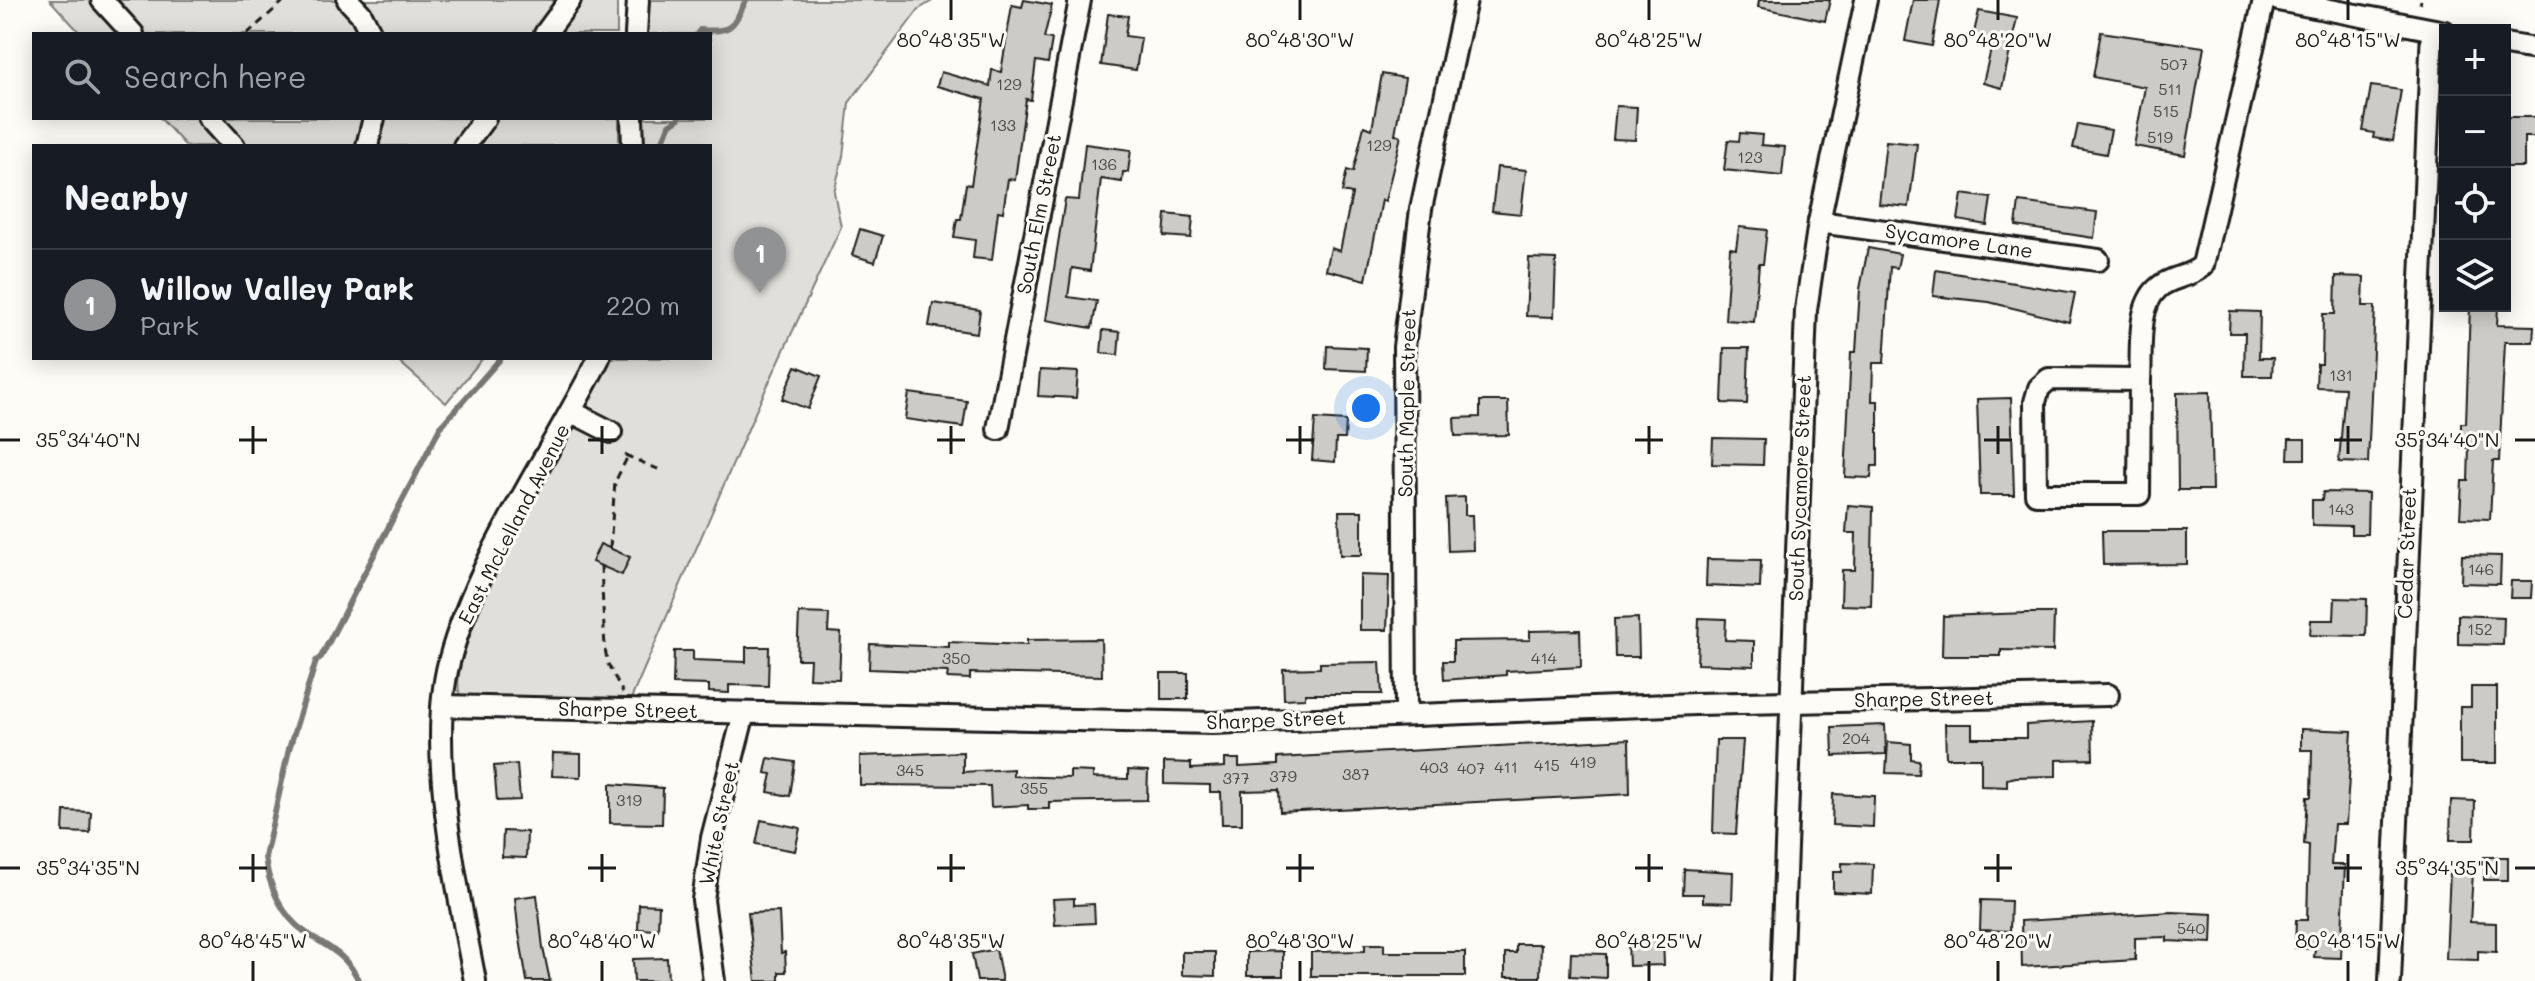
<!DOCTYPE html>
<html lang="en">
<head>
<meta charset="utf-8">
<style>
	:root { --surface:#171b24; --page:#20242c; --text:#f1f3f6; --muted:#9ea1a6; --line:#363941; --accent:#919294 }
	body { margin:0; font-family:Mali,sans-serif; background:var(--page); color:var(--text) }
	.controls { position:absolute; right:24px; top:24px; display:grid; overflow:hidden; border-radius:0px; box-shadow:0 4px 20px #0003 }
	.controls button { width:72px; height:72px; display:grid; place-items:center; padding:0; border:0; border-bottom:2px solid var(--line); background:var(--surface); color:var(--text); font:40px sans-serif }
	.you { position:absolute; left:1366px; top:408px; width:28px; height:28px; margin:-20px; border:6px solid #fff; border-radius:50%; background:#1a73e8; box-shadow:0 0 0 12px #1a73e833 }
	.badge { display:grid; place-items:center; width:52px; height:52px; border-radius:50%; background:var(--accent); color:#fff; font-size:26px; font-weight:700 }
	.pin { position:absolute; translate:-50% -66px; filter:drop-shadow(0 2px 4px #0008) }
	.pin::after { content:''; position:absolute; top:42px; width:28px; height:24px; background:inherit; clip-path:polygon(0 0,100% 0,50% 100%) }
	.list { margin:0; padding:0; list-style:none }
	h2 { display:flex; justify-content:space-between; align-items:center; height:104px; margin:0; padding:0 32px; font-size:34px }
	h2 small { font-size:26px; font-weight:400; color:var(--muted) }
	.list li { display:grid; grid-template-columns:52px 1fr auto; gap:24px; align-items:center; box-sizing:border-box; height:112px; padding:0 32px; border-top:2px solid var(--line) }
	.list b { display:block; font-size:30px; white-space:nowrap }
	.list p { margin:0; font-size:26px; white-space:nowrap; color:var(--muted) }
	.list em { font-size:26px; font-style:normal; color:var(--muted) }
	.icon { flex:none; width:44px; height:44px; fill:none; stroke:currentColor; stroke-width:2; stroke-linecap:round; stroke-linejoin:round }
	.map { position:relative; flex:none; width:2535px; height:981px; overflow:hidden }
	.search { position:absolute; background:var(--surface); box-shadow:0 4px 20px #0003; left:32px; top:32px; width:680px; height:88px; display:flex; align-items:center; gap:20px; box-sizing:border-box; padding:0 28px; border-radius:0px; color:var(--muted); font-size:30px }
	.panel { position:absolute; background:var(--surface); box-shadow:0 4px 20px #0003; left:32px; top:144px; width:680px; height:216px; border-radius:0px }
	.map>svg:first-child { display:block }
	.green { fill:#e0dfdb; stroke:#7e7e7c; stroke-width:2 }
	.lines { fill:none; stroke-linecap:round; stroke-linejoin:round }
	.stream { stroke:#797876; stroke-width:6 }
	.building { fill:#cccbc8; stroke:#1c1c1c; stroke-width:2 }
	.minor-casing { stroke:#1c1c1c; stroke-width:26 }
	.path { stroke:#1c1c1c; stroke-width:3; stroke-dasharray:8 6; stroke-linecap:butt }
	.minor { stroke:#fdfcf7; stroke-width:20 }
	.ticks { fill:none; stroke:#1c1c1c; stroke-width:3 }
	.labels { text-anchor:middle; stroke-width:6; stroke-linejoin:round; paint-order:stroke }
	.number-label { font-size:16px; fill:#484847 }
	.street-label { font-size:20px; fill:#1c1c1c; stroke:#fdfcf7 }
	.ticks-label { font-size:20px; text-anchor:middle; fill:#1c1c1c; stroke:#fdfcf7; stroke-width:6; stroke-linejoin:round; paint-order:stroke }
</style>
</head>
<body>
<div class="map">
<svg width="2535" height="981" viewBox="0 0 2535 981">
	<rect width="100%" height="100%" fill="#fdfcf7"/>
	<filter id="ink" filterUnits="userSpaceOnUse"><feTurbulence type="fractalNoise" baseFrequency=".0125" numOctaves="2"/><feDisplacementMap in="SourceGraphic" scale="16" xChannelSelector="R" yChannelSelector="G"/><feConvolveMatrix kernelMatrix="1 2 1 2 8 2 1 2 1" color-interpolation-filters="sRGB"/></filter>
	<g filter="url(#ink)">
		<g class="green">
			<polygon points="50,0 617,0 617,34 81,34"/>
			<path d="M648,0H934L919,9L849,103L843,156L834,192L841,227L758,406L631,699L462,698C433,662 586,406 611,358H710V146H644V118H710V34H647Z"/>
			<polygon points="160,118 619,118 619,146 186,146"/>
			<polygon points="395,358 483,358 446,403"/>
		</g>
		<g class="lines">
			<g class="stream">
				<path d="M697,34L700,30C732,33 733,27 746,0"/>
				<polyline points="661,146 669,125 679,118"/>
				<path d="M359,981C346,954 329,948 305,932C282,917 268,884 265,857L289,749L316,661L321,657L441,426L501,358"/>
			</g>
		</g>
		<g class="building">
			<polygon points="1024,0 1052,5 1044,38 1052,39 1048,63 1036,61 1031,100 1026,99 1015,180 1008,179 1003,212 998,211 992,260 973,258 975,240 954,237 957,219 961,219 966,184 971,185 984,99 937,86 941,72 990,86 992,70 1001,72 1012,5 1022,7"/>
			<polygon points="1759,0 1830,0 1825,21 1758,7"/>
			<polygon points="1913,0 1940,0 1932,46 1905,41"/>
			<polygon points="1979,11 2017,18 2002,88 1983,83 1993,41 1973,37"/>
			<polygon points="1108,14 1128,16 1125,36 1141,38 1136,70 1101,65"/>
			<polygon points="2101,32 2204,47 2185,155 2134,146 2145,87 2093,77"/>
			<polygon points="1382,74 1405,78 1395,134 1401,136 1385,201 1382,200 1366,280 1326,270 1331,248 1340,251 1352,194 1342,192 1347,170 1353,172 1364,126 1372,129"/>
			<polygon points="2371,86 2401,90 2393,141 2373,138 2374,133 2363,131"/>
			<polygon points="1616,106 1637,107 1635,140 1613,139"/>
			<polygon points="2505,117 2535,117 2535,137 2524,137 2524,167 2505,167"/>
			<polygon points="2078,124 2111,130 2106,154 2073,148"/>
			<polygon points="1740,133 1762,135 1761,145 1785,147 1782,176 1724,170 1728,140 1739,141"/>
			<polygon points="1886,141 1917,144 1909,207 1879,204"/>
			<polygon points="1085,144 1131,150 1128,172 1123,172 1122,182 1101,179 1090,271 1072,268 1068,297 1097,301 1092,328 1046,320 1065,199 1079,200"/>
			<polygon points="1497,167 1526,170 1521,214 1492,211"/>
			<polygon points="1962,194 1991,198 1987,225 1958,220"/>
			<polygon points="2019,202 2097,212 2094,238 2016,226"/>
			<polygon points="1166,214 1193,217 1191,238 1164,236"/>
			<polygon points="1739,227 1767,230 1763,264 1759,264 1754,322 1725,320 1730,248 1736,249"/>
			<polygon points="860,229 883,236 875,262 852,255"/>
			<polygon points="1868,248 1900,254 1897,268 1890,267 1884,363 1873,363 1872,401 1878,401 1878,466 1872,466 1871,478 1845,477 1851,352 1856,352 1860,289"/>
			<polygon points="1529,258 1556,259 1554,317 1526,316"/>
			<polygon points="1936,270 2075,293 2069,322 1989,302 1933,296"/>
			<polygon points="2336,276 2364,277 2363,306 2375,306 2368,463 2339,462 2345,388 2316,387 2317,364 2322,364 2323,314 2335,314"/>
			<polygon points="933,303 980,310 977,333 929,326"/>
			<polygon points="2470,306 2498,306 2497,325 2534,326 2533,342 2505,342 2499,461 2493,461 2490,519 2460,518 2462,481 2468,481 2469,448 2461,447 2461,423 2466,423"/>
			<polygon points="2230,311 2260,312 2259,358 2273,358 2272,376 2244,376 2245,333 2229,333"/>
			<polygon points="1103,330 1120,332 1118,355 1101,353"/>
			<polygon points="1327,346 1367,348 1366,371 1326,369"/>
			<polygon points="1724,348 1749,348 1747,404 1722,403"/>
			<polygon points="796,366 821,376 808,409 782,399"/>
			<polygon points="1040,370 1078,372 1076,398 1038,396"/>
			<polygon points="2210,392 2212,490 2178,490 2177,393"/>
			<polygon points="909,393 967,401 963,427 905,419"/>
			<polygon points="2011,398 2014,495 1980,495 1977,399"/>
			<polygon points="1480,401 1508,401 1509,435 1455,436 1454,418 1480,417"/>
			<polygon points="1315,419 1346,421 1345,439 1336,439 1335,462 1312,460"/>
			<polygon points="1713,438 1764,439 1763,465 1712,464"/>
			<polygon points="2289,439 2305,439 2305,459 2288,459"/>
			<polygon points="2323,492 2368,493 2367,534 2351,534 2351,526 2312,525 2312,500 2322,500"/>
			<polygon points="1465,497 1465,515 1472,515 1473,550 1448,551 1446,498"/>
			<polygon points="1848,505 1873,507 1871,606 1841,605 1842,570 1855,570 1856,533 1846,533"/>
			<polygon points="1339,511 1362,511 1362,555 1340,555"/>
			<polygon points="2102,531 2187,531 2187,564 2103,565"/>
			<polygon points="600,544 630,557 622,575 592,562"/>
			<polygon points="2462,555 2501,556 2500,584 2461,583"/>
			<polygon points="1707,559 1761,560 1760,588 1706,586"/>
			<polygon points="1360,575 1389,576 1387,630 1360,630"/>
			<polygon points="2511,581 2532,581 2531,598 2510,598"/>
			<polygon points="2335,598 2367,599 2366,636 2310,635 2311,620 2334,620"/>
			<polygon points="799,613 829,614 828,632 841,633 839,679 809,678 810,659 797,659"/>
			<polygon points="2028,613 2054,613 2053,651 2001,650 2001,656 1942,656 1943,616"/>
			<polygon points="2458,615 2504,617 2503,645 2458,644"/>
			<polygon points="1638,618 1639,657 1615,657 1614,619"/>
			<polygon points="1699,618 1726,619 1725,640 1754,641 1754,666 1697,664"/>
			<polygon points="1580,630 1581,667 1506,671 1506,675 1444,680 1443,661 1453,661 1453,641 1530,640 1530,631"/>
			<polygon points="1101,639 1102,676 970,673 970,679 947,678 948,672 869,669 870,644 949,647 949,642 1027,645 1027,640"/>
			<polygon points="746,647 769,647 768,686 729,685 729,693 709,692 709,685 673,684 674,651 693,651 693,660 746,662"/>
			<polygon points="1380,662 1382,694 1305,694 1305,698 1284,699 1283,669 1320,668 1320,663"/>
			<rect x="1161" y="673" width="27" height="26"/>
			<polygon points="2471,687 2497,687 2497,763 2460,763 2460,707 2471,707"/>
			<polygon points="2092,721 2093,759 2056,760 2056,776 2016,777 2007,779 2007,787 1981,786 1981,758 1946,758 1945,724 1972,724 1972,738 2026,738 2026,725"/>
			<polygon points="1885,725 1886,754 1833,756 1832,727"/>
			<polygon points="2301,729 2352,731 2346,824 2334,824 2331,865 2345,865 2341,958 2314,957 2315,949 2295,948 2296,920 2307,920 2309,845 2304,844 2307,797 2311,797 2312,750 2301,750"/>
			<polygon points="1629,739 1630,794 1280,812 1279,790 1242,791 1242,824 1222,824 1221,792 1210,792 1210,785 1164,784 1164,762 1191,763 1191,769 1225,767 1225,759 1239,759 1239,767 1278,765 1278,758"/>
			<polygon points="1716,740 1743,740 1736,834 1713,833"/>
			<polygon points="1888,742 1911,744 1911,759 1919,760 1918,774 1886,773"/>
			<polygon points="963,752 963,772 1013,769 1013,776 1070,778 1070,771 1093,772 1093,778 1128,779 1128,770 1148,771 1147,800 1049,802 1049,809 1028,809 1028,805 991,807 990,786 860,785 860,756"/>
			<polygon points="553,753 581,754 581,777 552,776"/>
			<polygon points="768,758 795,762 790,796 768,792 772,774 765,773"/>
			<polygon points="517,764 520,800 497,801 494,766"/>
			<polygon points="610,784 663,788 662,824 610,823"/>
			<polygon points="1833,794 1874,796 1873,827 1832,825"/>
			<polygon points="2451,800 2475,801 2474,840 2450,840"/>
			<polygon points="64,811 91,812 90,833 63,832"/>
			<polygon points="761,820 800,828 795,851 756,844"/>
			<polygon points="503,831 527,832 526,858 502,857"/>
			<rect x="2484" y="857" width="24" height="23"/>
			<polygon points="1842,863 1873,864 1872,894 1833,892 1833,872 1842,872"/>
			<polygon points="1684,869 1733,872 1732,903 1703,902 1703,894 1683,894"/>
			<polygon points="2450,871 2473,872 2470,922 2496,923 2496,952 2478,951 2478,960 2446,959"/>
			<polygon points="537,895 543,948 550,981 527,981 518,927 515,898"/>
			<polygon points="1074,898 1074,905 1094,904 1095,923 1055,925 1053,899"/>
			<polygon points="1981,900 2011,901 2010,931 1980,930"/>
			<polygon points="639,904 659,905 658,930 638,929"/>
			<polygon points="779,912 781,953 785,952 786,972 779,972 779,981 756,981 748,913"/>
			<polygon points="2172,912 2213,914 2212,943 2167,941 2167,937 2135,938 2135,960 2022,967 2021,921"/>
			<polygon points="1663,938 1664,965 1629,966 1628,939"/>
			<polygon points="1365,944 1384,944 1384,952 1465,952 1465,976 1311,976 1311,952 1365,951"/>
			<polygon points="1516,944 1541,944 1540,977 1505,977 1505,953 1516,953"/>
			<polygon points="996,949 1002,981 977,981 972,954"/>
			<polygon points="1283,951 1283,976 1247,976 1247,952"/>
			<polygon points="1182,952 1215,952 1215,976 1182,975"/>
			<polygon points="1571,953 1606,954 1606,978 1570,976"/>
			<polygon points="667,958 668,981 634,981 633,959"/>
		</g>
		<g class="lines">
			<g class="minor-casing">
				<g id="minor">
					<polyline points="102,0 133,34"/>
					<polyline points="348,0 361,14 371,34"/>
					<polyline points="2278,0 2445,32"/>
					<polyline points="545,34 570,0"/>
					<polyline points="636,34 638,0"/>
					<polyline points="2505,44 2535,49"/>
					<polyline points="209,118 234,146"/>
					<polyline points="632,118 633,146"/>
					<polyline points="367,146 374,118"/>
					<polyline points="464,146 485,118"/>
					<polyline points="1819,222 2098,260"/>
					<path d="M2140,380L2139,494H2036L2035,402L2039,388L2049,379L2140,380C2142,353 2136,307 2158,288C2171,276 2190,278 2203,265L2264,0"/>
					<polyline points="572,412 611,432"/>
					<polyline points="998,429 1080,0"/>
					<polyline points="444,706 1214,723 1695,704 2108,695"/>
					<polyline points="1406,715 1404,347 1421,209 1466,0"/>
					<path d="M475,981C458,890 426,752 449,662C476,559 551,454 599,358"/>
					<polyline points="714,981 703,900 712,838 744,713"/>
					<polyline points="1781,981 1806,310 1819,222 1866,0"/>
					<polyline points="2390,981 2432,30"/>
				</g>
			</g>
			<g class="path">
				<polyline points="2420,4 2421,0"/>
				<polyline points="247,34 285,0"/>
				<polyline points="625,455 660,470"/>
				<polyline points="610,548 615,482 628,456"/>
				<polyline points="601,566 605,649 608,664 623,693"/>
			</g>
			<use href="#minor" class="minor"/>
		</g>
	</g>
	<path class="ticks" d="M951,0V20M1300,0V20M1649,0V20M1998,0V20M2348,0V20M253,426V454M602,426V454M951,426V454M1300,426V454M1649,426V454M1998,426V454M2348,426V454M0,440H20M239,440H267M588,440H616M937,440H965M1286,440H1314M1635,440H1663M1984,440H2012M2334,440H2362M2515,440H2535M253,854V882M602,854V882M951,854V882M1300,854V882M1649,854V882M1998,854V882M2348,854V882M0,868H20M239,868H267M588,868H616M937,868H965M1286,868H1314M1635,868H1663M1984,868H2012M2334,868H2362M2515,868H2535M253,961V981M602,961V981M951,961V981M1300,961V981M1649,961V981M1998,961V981M2348,961V981"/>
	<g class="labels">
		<g class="number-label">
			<text x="2174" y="70">507</text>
			<text x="1009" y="90">129</text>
			<text x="2170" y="95">511</text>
			<text x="2166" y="117">515</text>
			<text x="1003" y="131">133</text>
			<text x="2160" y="143">519</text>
			<text x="1379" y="151">129</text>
			<text x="1750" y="163">123</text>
			<text x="1104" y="170">136</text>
			<text x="2341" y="381">131</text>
			<text x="2341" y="515">143</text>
			<text x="2481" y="575">146</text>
			<text x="2480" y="635">152</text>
			<text x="956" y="664">350</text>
			<text x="1544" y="664">414</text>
			<text x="1856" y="744">204</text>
			<text x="1583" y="768">419</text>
			<text x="1547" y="771">415</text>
			<text x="1434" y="773">403</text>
			<text x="1506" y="773">411</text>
			<text x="1471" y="774">407</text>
			<text x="910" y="776">345</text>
			<text x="1356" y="780">387</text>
			<text x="1283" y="782">379</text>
			<text x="1236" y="784">377</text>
			<text x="1034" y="794">355</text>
			<text x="629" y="806">319</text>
			<text x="2191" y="934">540</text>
		</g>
		<g class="street-label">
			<text transform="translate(1039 214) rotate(-79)" y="7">South Elm Street</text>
			<text transform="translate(1959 241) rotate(8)" y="7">Sycamore Lane</text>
			<text transform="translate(1407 403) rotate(-89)" y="7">South Maple Street</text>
			<text transform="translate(1800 488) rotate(-88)" y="7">South Sycamore Street</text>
			<text transform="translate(514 524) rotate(-63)" y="7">East McLelland Avenue</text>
			<text transform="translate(2407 553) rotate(-88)" y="7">Cedar Street</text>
			<text transform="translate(1924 699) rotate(-1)" y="7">Sharpe Street</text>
			<text transform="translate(628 710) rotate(1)" y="7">Sharpe Street</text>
			<text transform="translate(1276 720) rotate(-2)" y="7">Sharpe Street</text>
			<text transform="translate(719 823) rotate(-78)" y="7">White Street</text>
		</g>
	</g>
	<g class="ticks-label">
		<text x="951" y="47">80°48'35"W</text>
		<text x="1300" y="47">80°48'30"W</text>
		<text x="1649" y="47">80°48'25"W</text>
		<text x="1998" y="47">80°48'20"W</text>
		<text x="2348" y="47">80°48'15"W</text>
		<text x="88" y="447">35°34'40"N</text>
		<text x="2447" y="447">35°34'40"N</text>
		<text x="88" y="875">35°34'35"N</text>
		<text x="2447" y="875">35°34'35"N</text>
		<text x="253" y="948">80°48'45"W</text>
		<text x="602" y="948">80°48'40"W</text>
		<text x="951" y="948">80°48'35"W</text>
		<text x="1300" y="948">80°48'30"W</text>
		<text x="1649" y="948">80°48'25"W</text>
		<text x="1998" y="948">80°48'20"W</text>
		<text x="2348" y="948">80°48'15"W</text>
	</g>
</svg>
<div class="controls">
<button>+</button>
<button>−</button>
<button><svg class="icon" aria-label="locate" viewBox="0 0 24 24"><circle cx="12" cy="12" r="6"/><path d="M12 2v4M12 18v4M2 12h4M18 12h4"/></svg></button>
<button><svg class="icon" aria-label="layers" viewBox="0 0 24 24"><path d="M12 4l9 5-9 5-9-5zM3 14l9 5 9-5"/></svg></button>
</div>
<div class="you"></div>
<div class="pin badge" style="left:760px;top:293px">1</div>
<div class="search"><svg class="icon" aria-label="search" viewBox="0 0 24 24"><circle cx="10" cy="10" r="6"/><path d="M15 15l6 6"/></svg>Search here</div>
<section class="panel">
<h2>Nearby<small></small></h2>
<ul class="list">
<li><span class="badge">1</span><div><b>Willow Valley Park</b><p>Park</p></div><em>220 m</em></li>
</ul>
</section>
</div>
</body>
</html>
